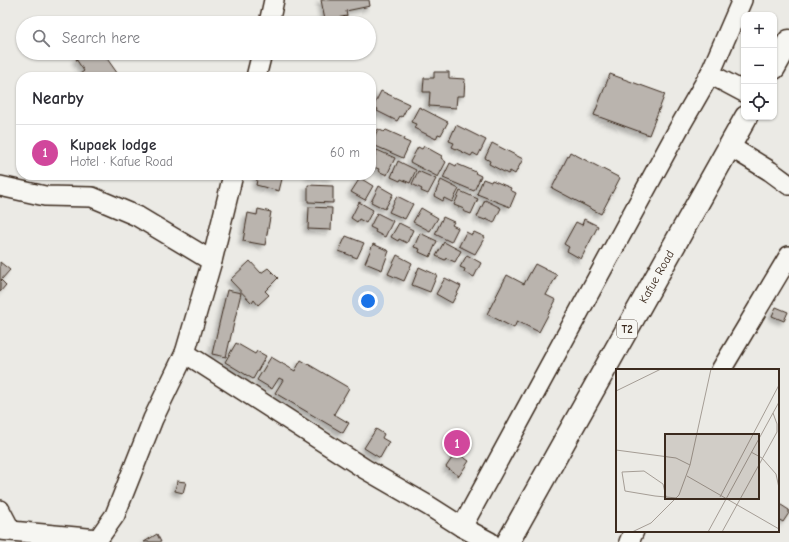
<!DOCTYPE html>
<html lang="en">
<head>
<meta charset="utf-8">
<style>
	:root { --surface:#fff; --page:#f7f7f7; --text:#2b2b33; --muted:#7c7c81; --line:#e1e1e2; --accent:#3b2a1e }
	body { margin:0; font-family:"Comic Neue",sans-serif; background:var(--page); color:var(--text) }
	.controls { position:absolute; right:12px; top:12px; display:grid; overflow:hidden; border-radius:8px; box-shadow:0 1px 3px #0004 }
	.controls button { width:36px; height:36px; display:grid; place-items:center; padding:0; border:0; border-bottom:1px solid var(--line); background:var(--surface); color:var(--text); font:20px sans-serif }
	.you { position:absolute; left:368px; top:301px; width:14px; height:14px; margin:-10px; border:3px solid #fff; border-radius:50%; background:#1a73e8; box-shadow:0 0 0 6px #1a73e833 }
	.badge { display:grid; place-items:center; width:26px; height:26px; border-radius:50%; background:var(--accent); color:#fff; font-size:13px; font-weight:700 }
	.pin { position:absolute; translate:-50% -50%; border:2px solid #fff; box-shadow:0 1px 4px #0006 }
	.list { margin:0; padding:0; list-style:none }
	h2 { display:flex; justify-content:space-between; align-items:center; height:52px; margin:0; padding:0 16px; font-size:17px }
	h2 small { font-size:13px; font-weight:400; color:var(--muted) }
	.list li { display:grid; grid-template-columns:26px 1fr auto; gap:12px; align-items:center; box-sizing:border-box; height:56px; padding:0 16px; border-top:1px solid var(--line) }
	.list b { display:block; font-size:15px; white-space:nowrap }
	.list p { margin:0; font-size:13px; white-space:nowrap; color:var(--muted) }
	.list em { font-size:13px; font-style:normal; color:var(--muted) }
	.icon { flex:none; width:22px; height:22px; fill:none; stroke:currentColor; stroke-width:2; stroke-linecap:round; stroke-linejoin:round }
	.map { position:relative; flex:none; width:789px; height:542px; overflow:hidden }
	.search { position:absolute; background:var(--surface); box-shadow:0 1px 3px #0004; left:16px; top:16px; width:360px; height:44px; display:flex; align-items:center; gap:10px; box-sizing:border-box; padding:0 14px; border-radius:22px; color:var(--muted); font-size:15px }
	.panel { position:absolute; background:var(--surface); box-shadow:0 1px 3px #0004; left:16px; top:72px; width:360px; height:108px; border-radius:16px }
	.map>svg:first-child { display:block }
	.building { fill:#bab4ae; stroke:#3b2a1e; filter:url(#shadow) }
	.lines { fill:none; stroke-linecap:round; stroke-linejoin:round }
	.minor-casing { stroke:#3b2a1e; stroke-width:22 }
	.trunk-casing { stroke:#3b2a1e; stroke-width:25 }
	.minor { stroke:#f6f6f2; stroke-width:19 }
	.trunk { stroke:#f6f6f2; stroke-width:22 }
	.labels { text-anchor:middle; stroke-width:3; stroke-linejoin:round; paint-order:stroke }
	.shield { fill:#f6f6f2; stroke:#73675e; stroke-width:1 }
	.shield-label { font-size:11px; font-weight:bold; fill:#3b2a1e }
	.street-label { font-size:12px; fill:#3b2a1e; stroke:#f6f6f2 }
	.inset-road { fill:none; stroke:#a59d95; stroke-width:1 }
	.view { fill:#3b2a1e; fill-opacity:0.15; stroke:#3b2a1e; stroke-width:2 }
	.inset-edge { fill:none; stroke:#3b2a1e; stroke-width:2 }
</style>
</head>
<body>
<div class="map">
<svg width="789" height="542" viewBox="0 0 789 542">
	<defs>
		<filter id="shadow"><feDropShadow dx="-3.5" dy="3.5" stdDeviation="2" flood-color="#0004"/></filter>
	</defs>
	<rect width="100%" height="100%" fill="#ebeae5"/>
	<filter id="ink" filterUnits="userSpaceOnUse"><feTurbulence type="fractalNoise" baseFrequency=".025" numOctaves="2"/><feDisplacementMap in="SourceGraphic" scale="8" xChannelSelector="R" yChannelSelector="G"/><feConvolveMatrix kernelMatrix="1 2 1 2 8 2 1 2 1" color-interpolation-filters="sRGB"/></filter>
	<g filter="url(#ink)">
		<g class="building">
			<polygon points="321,0 369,0 370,6 346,11 347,16 325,20"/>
			<polygon points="29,18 55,18 55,23 28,23"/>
			<polygon points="84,53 103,53 120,77 76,77 84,71 76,59"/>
			<polygon points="434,72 449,72 449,78 465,79 464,96 457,96 456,108 429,106 430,92 423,92 424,78 434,78"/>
			<polygon points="610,74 665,94 649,135 594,115"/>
			<polygon points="381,91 409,104 402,117 400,116 397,121 377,111 378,109 373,107"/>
			<polygon points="419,107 448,122 441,135 438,134 436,139 414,128 416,124 411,122"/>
			<polygon points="456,125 486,140 478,156 473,153 471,156 452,147 454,143 449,141"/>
			<polygon points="378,129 384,132 386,130 404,138 403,140 410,143 403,158 371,144"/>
			<polygon points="492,143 523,159 515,174 510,171 508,174 489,164 490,161 485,158"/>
			<polygon points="424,146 442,156 441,158 446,162 438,177 410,162 418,147 422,149"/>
			<polygon points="377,150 395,158 387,175 378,171 379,169 371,166"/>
			<polygon points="570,152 620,178 601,214 552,188"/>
			<polygon points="398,161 416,170 410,183 401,179 400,181 391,177"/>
			<polygon points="450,163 456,166 457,164 476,172 475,173 481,176 474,191 443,178"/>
			<polygon points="418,171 436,179 428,194 421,191 422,189 412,184"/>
			<polygon points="258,175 283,175 279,191 256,185"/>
			<rect x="309" y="175" width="24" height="2"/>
			<polygon points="360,178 373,186 365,200 351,192"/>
			<polygon points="483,179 491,182 492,180 511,188 510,190 516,193 510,207 477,194"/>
			<polygon points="441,180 459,189 452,202 444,198 443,201 434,196"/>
			<polygon points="308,185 333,186 333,203 308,202"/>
			<polygon points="379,186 393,194 385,209 371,202"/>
			<polygon points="460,191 478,199 471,214 463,211 464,209 454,205"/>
			<polygon points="397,196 413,204 405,219 389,212"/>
			<polygon points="485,200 501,208 494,223 486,219 485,220 477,217"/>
			<polygon points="359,202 373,210 366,223 359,219 357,222 351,218"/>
			<polygon points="309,207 332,208 331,230 308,229"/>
			<polygon points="421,208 438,218 430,231 413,222"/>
			<polygon points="258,209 271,212 265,245 243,241 248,213 257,215"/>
			<polygon points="377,213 393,221 385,237 375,232 376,230 370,227"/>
			<polygon points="443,217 454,222 452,225 458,228 451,242 435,234"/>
			<polygon points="584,219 598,226 581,259 567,251 569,247 564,244 576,222 582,225"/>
			<polygon points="399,223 413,230 407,243 399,239 398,241 391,237"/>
			<polygon points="466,232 472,235 474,232 485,237 475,254 459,246"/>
			<polygon points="420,233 437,241 430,257 419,252 420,249 414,247"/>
			<polygon points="346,236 364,243 357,258 339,251"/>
			<polygon points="444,242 461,251 455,262 446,258 445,260 436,256"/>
			<polygon points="373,244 389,251 382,270 365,263"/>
			<polygon points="397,255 412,263 404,281 388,274"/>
			<polygon points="467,255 481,263 474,277 464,272 465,269 460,267"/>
			<polygon points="250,261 261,273 268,268 278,278 265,291 269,295 258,305 254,300 252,303 230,280"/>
			<polygon points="0,262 10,270 1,280 6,285 0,292"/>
			<polygon points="535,264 557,275 546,295 556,300 539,332 517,321 514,328 487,314 507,275 524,284"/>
			<polygon points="419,267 437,275 430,292 412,285"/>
			<polygon points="445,278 461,286 452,303 436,294"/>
			<polygon points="227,290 241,293 226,357 212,354"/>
			<polygon points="776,307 788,312 784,321 772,316"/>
			<polygon points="236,343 255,354 257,351 266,356 253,379 225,362"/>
			<polygon points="271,357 295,371 301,360 349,388 334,414 349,423 343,433 275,393 283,380 279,378 272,389 257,380"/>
			<polygon points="376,429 384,434 382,438 389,442 380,458 364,448"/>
			<polygon points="456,452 469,461 459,476 446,467"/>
			<polygon points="177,481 186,482 183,493 175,491"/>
			<polygon points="778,503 789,510 789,513 783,522 778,519"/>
			<polygon points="157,534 161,542 144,542"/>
		</g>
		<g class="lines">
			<g class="minor-casing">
				<g id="minor">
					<polyline points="269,23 274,0"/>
					<polyline points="710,74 744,92"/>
					<polyline points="256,77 262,53"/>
					<polyline points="729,146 770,171 789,185"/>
					<polyline points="0,186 45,196 92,197 137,216 212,261"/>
					<polyline points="185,353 365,469 429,506 462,527 490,542"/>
					<polyline points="721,370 789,256"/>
					<polyline points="0,510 11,531"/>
					<polyline points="462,527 679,128 710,74 742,0"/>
					<polyline points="0,530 98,539"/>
					<polyline points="96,542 115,515 153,419 185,353 212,261 233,175"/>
					<polyline points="629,542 634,531"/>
				</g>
			</g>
			<g class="trunk-casing">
				<g id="trunk">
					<polyline points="774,68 789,41"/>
					<path id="s1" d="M508,542L746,117"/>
				</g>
			</g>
			<use href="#minor" class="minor"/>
			<use href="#trunk" class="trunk"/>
		</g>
	</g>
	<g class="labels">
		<rect class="shield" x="617" y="320" width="20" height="18" rx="3"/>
		<g class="shield-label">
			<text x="627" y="333">T2</text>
		</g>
		<g class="street-label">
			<text dy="4" stroke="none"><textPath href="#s1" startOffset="304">Kafue Road</textPath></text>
		</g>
	</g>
	<g transform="translate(616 369)">
		<rect width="163" height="163" fill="#ebeae5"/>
		<path class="inset-road" d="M0,22L45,0M0,81L60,89L74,96M135,83L146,89L160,105L163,119M71,107L163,160M50,128L47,115L28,102L6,103L9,122L39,127L61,129M104,128L163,16M16,163L35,154L63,126L74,96L95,0M92,163L163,33M106,163L161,63V55L157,44"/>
		<path class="view" d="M49,65H143V130H49Z"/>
		<rect width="163" height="163" class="inset-edge"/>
	</g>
</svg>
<div class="controls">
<button>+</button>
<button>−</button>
<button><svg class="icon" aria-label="locate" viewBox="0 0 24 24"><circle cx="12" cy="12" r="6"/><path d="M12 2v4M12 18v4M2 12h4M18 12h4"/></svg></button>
</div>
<div class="you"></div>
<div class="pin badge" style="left:457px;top:443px;background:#d1479c">1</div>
<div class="search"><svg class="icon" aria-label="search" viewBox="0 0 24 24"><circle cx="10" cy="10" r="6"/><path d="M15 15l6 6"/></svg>Search here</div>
<section class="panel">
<h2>Nearby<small></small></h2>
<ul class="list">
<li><span class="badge" style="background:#d1479c">1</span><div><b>Kupaek lodge</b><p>Hotel · Kafue Road</p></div><em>60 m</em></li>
</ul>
</section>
</div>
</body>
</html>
